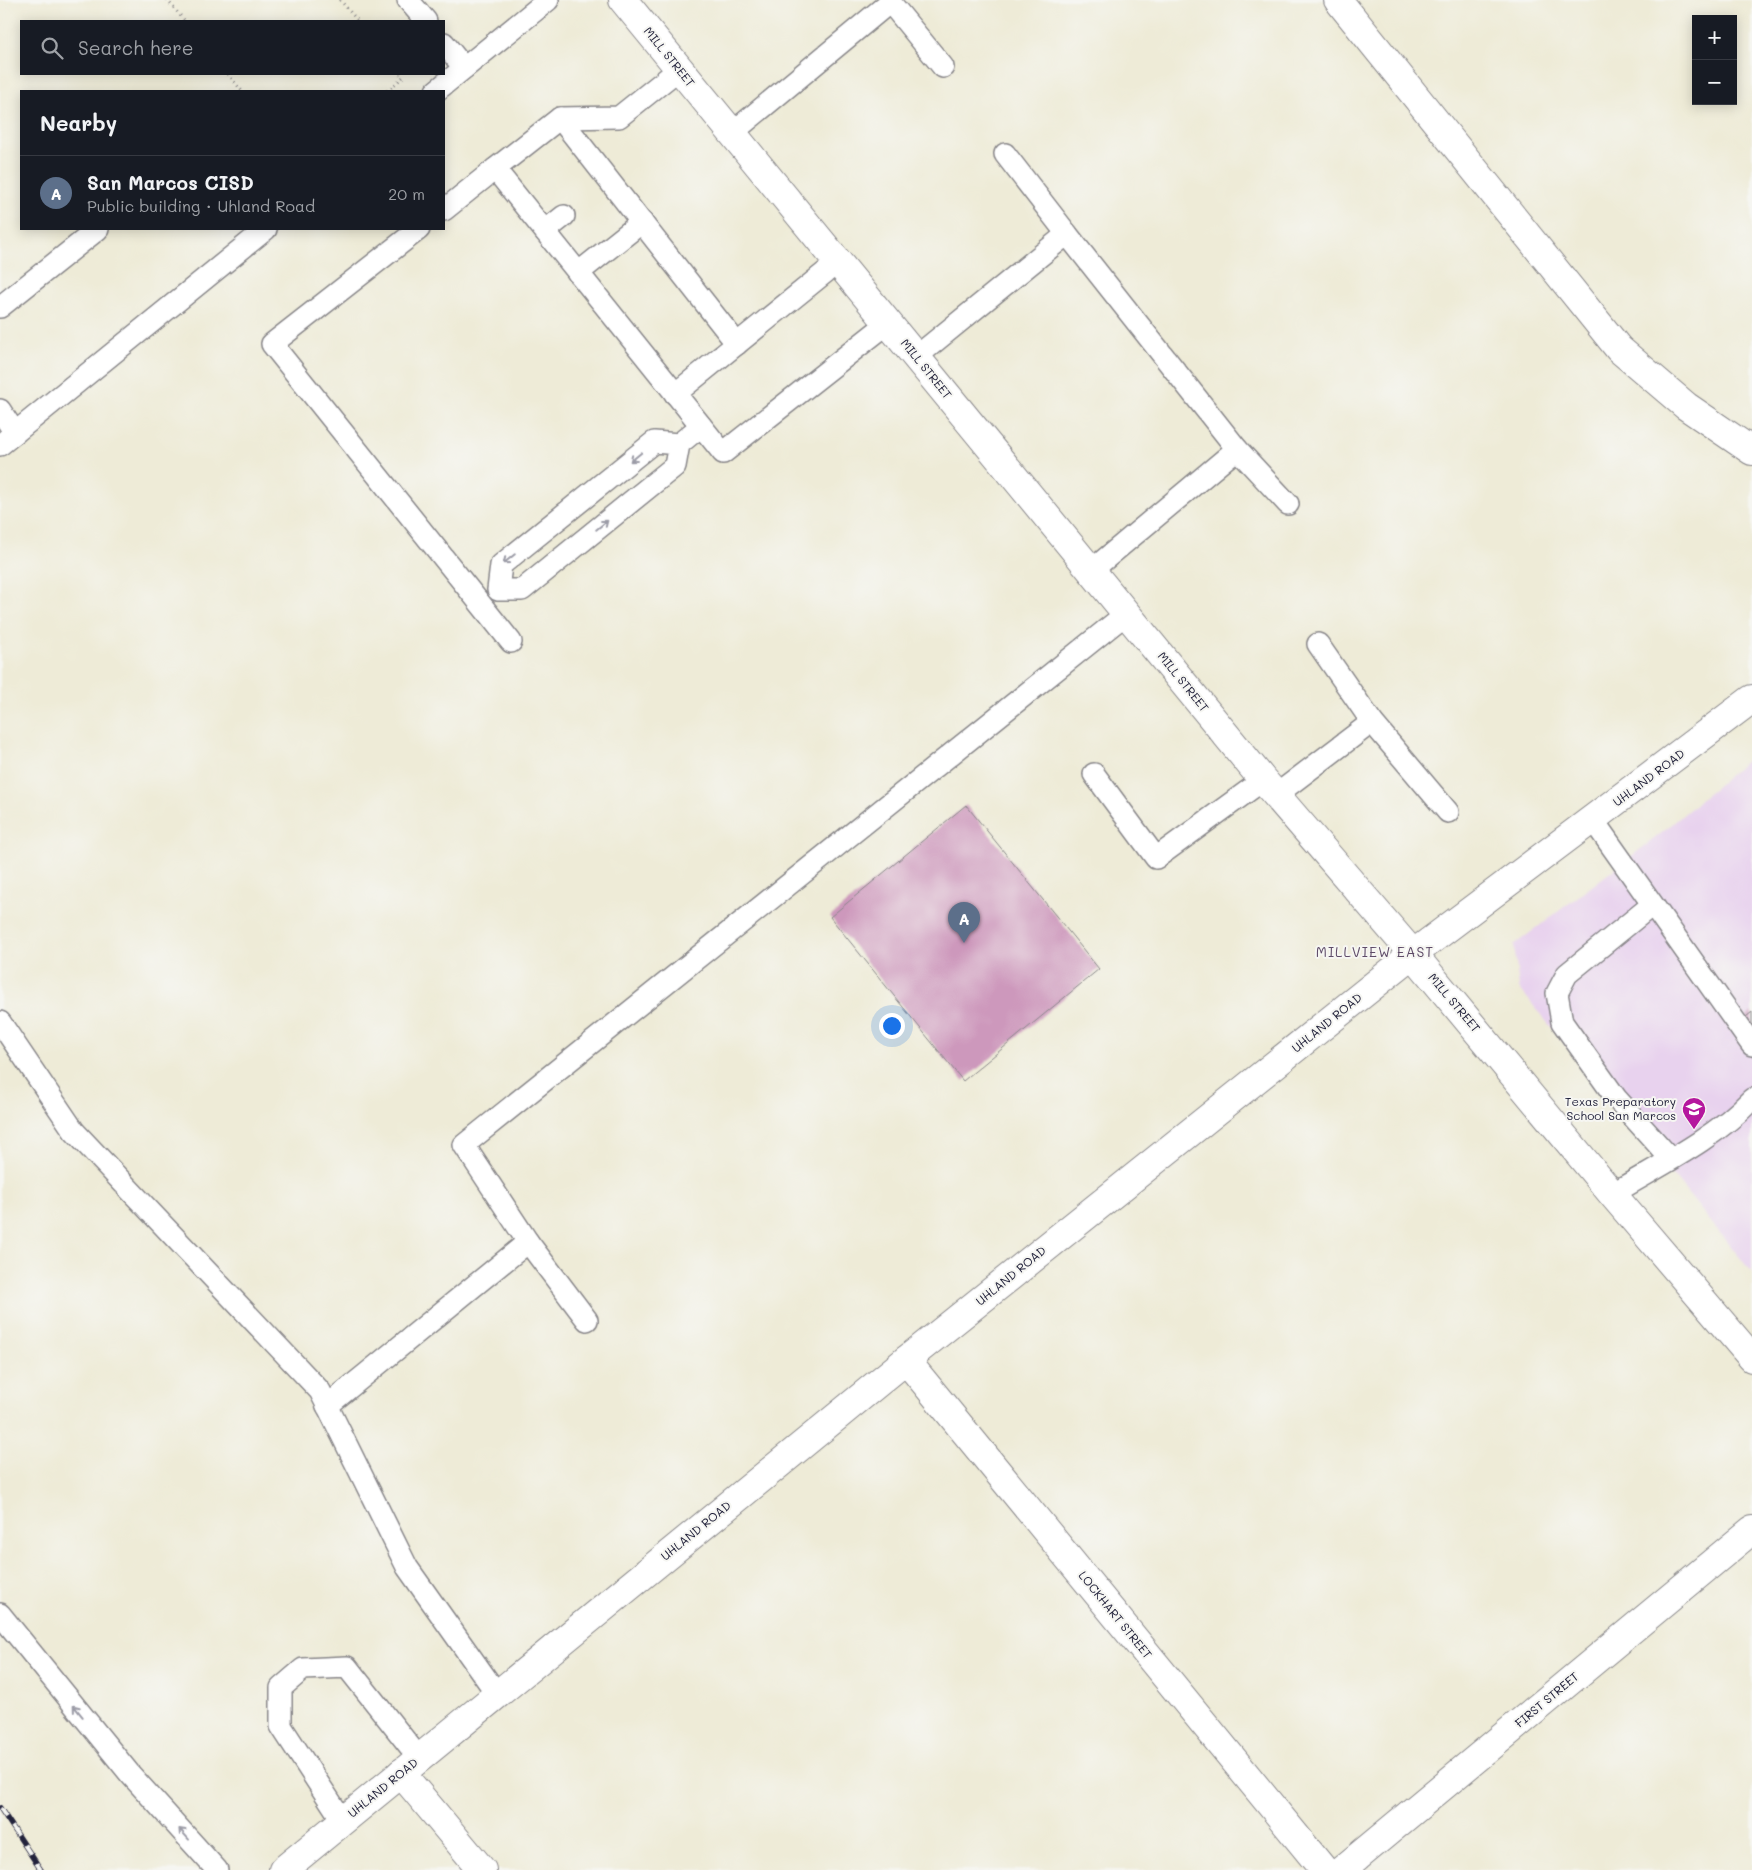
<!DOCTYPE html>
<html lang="en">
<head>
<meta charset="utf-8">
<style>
	:root { --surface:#171b24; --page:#242831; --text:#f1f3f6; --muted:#9ea1a6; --line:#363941; --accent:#8c9099 }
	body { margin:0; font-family:Mali,sans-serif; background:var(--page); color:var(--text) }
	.controls { position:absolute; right:15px; top:15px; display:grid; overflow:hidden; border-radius:0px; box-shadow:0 2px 12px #0003 }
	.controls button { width:45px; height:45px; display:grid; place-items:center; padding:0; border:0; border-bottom:1px solid var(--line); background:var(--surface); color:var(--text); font:25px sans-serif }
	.you { position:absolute; left:891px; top:1025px; width:18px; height:18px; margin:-12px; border:4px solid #fff; border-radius:50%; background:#1a73e8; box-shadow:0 0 0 8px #1a73e833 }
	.badge { display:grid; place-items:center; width:32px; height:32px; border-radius:50%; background:var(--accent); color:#fff; font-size:16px; font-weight:700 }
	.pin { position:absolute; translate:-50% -41px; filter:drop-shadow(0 1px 2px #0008) }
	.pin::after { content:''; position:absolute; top:26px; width:18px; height:15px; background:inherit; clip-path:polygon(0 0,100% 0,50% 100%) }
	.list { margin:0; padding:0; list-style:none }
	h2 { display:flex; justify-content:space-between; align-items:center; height:65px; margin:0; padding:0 20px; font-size:21px }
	h2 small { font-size:16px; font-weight:400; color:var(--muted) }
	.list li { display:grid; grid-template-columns:32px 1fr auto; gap:15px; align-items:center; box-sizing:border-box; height:75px; padding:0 20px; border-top:1px solid var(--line) }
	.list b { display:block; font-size:19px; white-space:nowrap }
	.list p { margin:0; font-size:16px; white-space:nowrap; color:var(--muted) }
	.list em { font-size:16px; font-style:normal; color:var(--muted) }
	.icon { flex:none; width:28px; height:28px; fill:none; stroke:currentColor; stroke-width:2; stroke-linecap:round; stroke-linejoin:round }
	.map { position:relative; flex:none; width:1752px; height:1870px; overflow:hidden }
	.search { position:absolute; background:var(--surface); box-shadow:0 2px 12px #0003; left:20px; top:20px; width:425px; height:55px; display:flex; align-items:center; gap:12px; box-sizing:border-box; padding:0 18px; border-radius:0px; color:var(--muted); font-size:19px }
	.panel { position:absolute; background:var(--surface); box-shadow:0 2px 12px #0003; left:20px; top:90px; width:425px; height:140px; border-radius:0px }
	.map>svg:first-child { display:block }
	.built { fill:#e8d2ee }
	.building { fill:#cd98bc }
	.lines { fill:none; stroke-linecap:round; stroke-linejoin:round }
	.lane-casing { stroke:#888689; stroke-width:24 }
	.street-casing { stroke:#888689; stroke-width:30 }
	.secondary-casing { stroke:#888689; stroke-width:30 }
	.path { stroke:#888689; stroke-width:3; stroke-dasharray:1 4; stroke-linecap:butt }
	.lane { stroke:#fff; stroke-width:21 }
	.street { stroke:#fff; stroke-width:28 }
	.secondary { stroke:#fff; stroke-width:28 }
	.rail-casing { stroke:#22223b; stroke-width:5.5 }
	.rail { stroke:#f6f6f2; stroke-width:4; stroke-dasharray:11; stroke-linecap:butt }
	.oneway { stroke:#9c9ca7 }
	.labels { text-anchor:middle; stroke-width:4; stroke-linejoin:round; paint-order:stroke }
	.street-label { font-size:12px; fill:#22223b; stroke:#f6f6f2 }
	.poi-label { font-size:12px; fill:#22223b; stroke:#f6f6f2; text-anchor:end }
	.neighbourhood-label { font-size:14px; letter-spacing:1px; fill:#5e4b68; stroke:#f6f6f2 }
</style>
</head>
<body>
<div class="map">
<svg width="1752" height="1870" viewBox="0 0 1752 1870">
	<rect width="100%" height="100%" fill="#f6f6f2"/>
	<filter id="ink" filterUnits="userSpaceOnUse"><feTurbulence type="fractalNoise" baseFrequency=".02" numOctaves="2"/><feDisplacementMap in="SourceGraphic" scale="10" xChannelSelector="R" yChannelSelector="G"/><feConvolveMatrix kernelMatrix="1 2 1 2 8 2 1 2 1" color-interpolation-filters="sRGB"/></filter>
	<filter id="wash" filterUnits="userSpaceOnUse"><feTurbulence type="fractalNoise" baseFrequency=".0096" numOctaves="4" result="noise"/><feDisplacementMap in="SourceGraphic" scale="20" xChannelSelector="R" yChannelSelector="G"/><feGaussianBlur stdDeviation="1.12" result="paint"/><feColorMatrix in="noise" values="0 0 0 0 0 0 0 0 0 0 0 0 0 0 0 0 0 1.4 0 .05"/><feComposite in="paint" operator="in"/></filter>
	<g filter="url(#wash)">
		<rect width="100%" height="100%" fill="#eeebd7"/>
		<polygon class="built" points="1752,756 1752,1272 1519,988 1514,945 1658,836"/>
		<g id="blocks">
			<g class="building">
				<polygon points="966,805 1099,969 963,1081 830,917"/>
				<polygon points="1752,1012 1752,1025 1746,1017"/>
			</g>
		</g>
	</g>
	<g filter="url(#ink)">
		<use href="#blocks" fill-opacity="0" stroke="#888689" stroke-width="1"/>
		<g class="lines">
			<g class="lane-casing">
				<g id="lane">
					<polyline points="408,0 426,21"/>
					<polyline points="890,2 943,67"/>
					<polyline points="444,43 464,68"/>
					<polyline points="679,69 619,117 560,118 495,169 723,453 888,323"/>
					<polyline points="436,91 548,0"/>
					<polyline points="560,118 737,344"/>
					<polyline points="732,133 890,2 889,0"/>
					<polyline points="1005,154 1067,234"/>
					<polyline points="444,210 495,169"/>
					<polyline points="419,229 272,344 511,642"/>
					<polyline points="545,231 564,216"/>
					<polyline points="578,273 642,222"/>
					<polyline points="0,307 98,229"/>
					<polyline points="916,357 1067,234 1237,449 1288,504"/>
					<polyline points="675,394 838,262"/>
					<polyline points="0,410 15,433"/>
					<polyline points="679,444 654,442 501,565 498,590 522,590 675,466 679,444 701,426"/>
					<polyline points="0,445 266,229"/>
					<polyline points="1092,570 1237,449"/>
					<polyline points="1372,722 1448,812"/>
					<polyline points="1094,774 1156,858 1263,780"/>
					<polyline points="1276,795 1372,722 1318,644"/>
					<polyline points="1593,820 1752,1045"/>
					<polyline points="1652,905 1567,974 1557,993 1562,1022 1616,1098 1671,1159"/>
					<polyline points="0,1022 74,1131 320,1391 407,1567 497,1694"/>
					<path d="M1612,1194C1660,1165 1713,1140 1752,1099"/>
					<polyline points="528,1242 587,1320"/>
					<polyline points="327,1406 528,1242 464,1145 1127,613"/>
					<polyline points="0,1614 130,1774 217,1870"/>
					<polyline points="343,1821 281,1726 281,1688 303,1669 347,1667 419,1758"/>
				</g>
			</g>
			<g class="street-casing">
				<g id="street">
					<polyline points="1338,0 1619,349 1686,406 1752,451"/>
					<polyline points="906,1360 1324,1870"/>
					<polyline points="401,1773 482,1870"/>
					<polyline points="1342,1870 1752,1530"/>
				</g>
			</g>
			<g class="secondary-casing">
				<g id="secondary">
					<polyline points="623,0 1263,780 1413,954 1612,1194 1752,1358"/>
					<polyline points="283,1870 906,1360 1413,954 1752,699"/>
				</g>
			</g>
			<g class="path">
				<polyline points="167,0 185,21"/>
				<polyline points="340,0 358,21"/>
				<polyline points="228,74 242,91"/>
				<polyline points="387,91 403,77 400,74"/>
			</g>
			<use href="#lane" class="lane"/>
			<use href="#street" class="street"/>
			<use href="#secondary" class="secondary"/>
			<g class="rail-casing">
				<polyline id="rail" points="0,1808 41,1870"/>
			</g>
			<use href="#rail" class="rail"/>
		</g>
		<defs><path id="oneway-shaft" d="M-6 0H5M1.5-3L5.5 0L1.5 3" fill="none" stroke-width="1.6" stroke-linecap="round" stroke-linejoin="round" transform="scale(1.25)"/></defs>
		<g class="oneway">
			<use href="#oneway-shaft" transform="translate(636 457) rotate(141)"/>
			<use href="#oneway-shaft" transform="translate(602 525) rotate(-39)"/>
			<use href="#oneway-shaft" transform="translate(509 559) rotate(141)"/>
			<use href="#oneway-shaft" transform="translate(78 1711) rotate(-129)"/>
			<use href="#oneway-shaft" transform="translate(184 1834) rotate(-132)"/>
		</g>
	</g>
	<defs>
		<g id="school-pin" transform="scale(1.25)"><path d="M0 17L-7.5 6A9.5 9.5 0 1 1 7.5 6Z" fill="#b5179e" stroke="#f6f6f2"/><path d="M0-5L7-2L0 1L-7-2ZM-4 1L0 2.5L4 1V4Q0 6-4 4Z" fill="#fff"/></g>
	</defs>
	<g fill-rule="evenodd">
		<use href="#school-pin" x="1694" y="1109"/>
	</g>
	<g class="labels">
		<g class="street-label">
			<text transform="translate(669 57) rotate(51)" y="4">MILL STREET</text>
			<text transform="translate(926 369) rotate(51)" y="4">MILL STREET</text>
			<text transform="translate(1183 682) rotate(51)" y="4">MILL STREET</text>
			<text transform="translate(1649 778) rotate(-37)" y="4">UHLAND ROAD</text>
			<text transform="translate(1454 1003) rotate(50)" y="4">MILL STREET</text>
			<text transform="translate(1327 1023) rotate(-39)" y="4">UHLAND ROAD</text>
			<text transform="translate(1011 1276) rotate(-39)" y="4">UHLAND ROAD</text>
			<text transform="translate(696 1531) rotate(-39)" y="4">UHLAND ROAD</text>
			<text transform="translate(1115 1615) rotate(51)" y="4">LOCKHART STREET</text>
			<text transform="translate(1547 1700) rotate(-40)" y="4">FIRST STREET</text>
			<text transform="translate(383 1788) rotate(-39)" y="4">UHLAND ROAD</text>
		</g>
		<g class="poi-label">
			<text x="1676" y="1106">Texas Preparatory<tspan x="1676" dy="14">School San Marcos</tspan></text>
		</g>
		<g class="neighbourhood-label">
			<text x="1375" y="957">MILLVIEW EAST</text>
		</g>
	</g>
</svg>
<div class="controls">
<button>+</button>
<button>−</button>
</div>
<div class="you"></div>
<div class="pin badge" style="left:964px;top:943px;background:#5c6f8a">A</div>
<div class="search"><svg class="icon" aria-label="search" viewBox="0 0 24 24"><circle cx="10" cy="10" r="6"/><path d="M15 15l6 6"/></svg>Search here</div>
<section class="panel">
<h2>Nearby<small></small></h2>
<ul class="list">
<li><span class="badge" style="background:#5c6f8a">A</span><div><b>San Marcos CISD</b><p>Public building · Uhland Road</p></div><em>20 m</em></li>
</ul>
</section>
</div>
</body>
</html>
